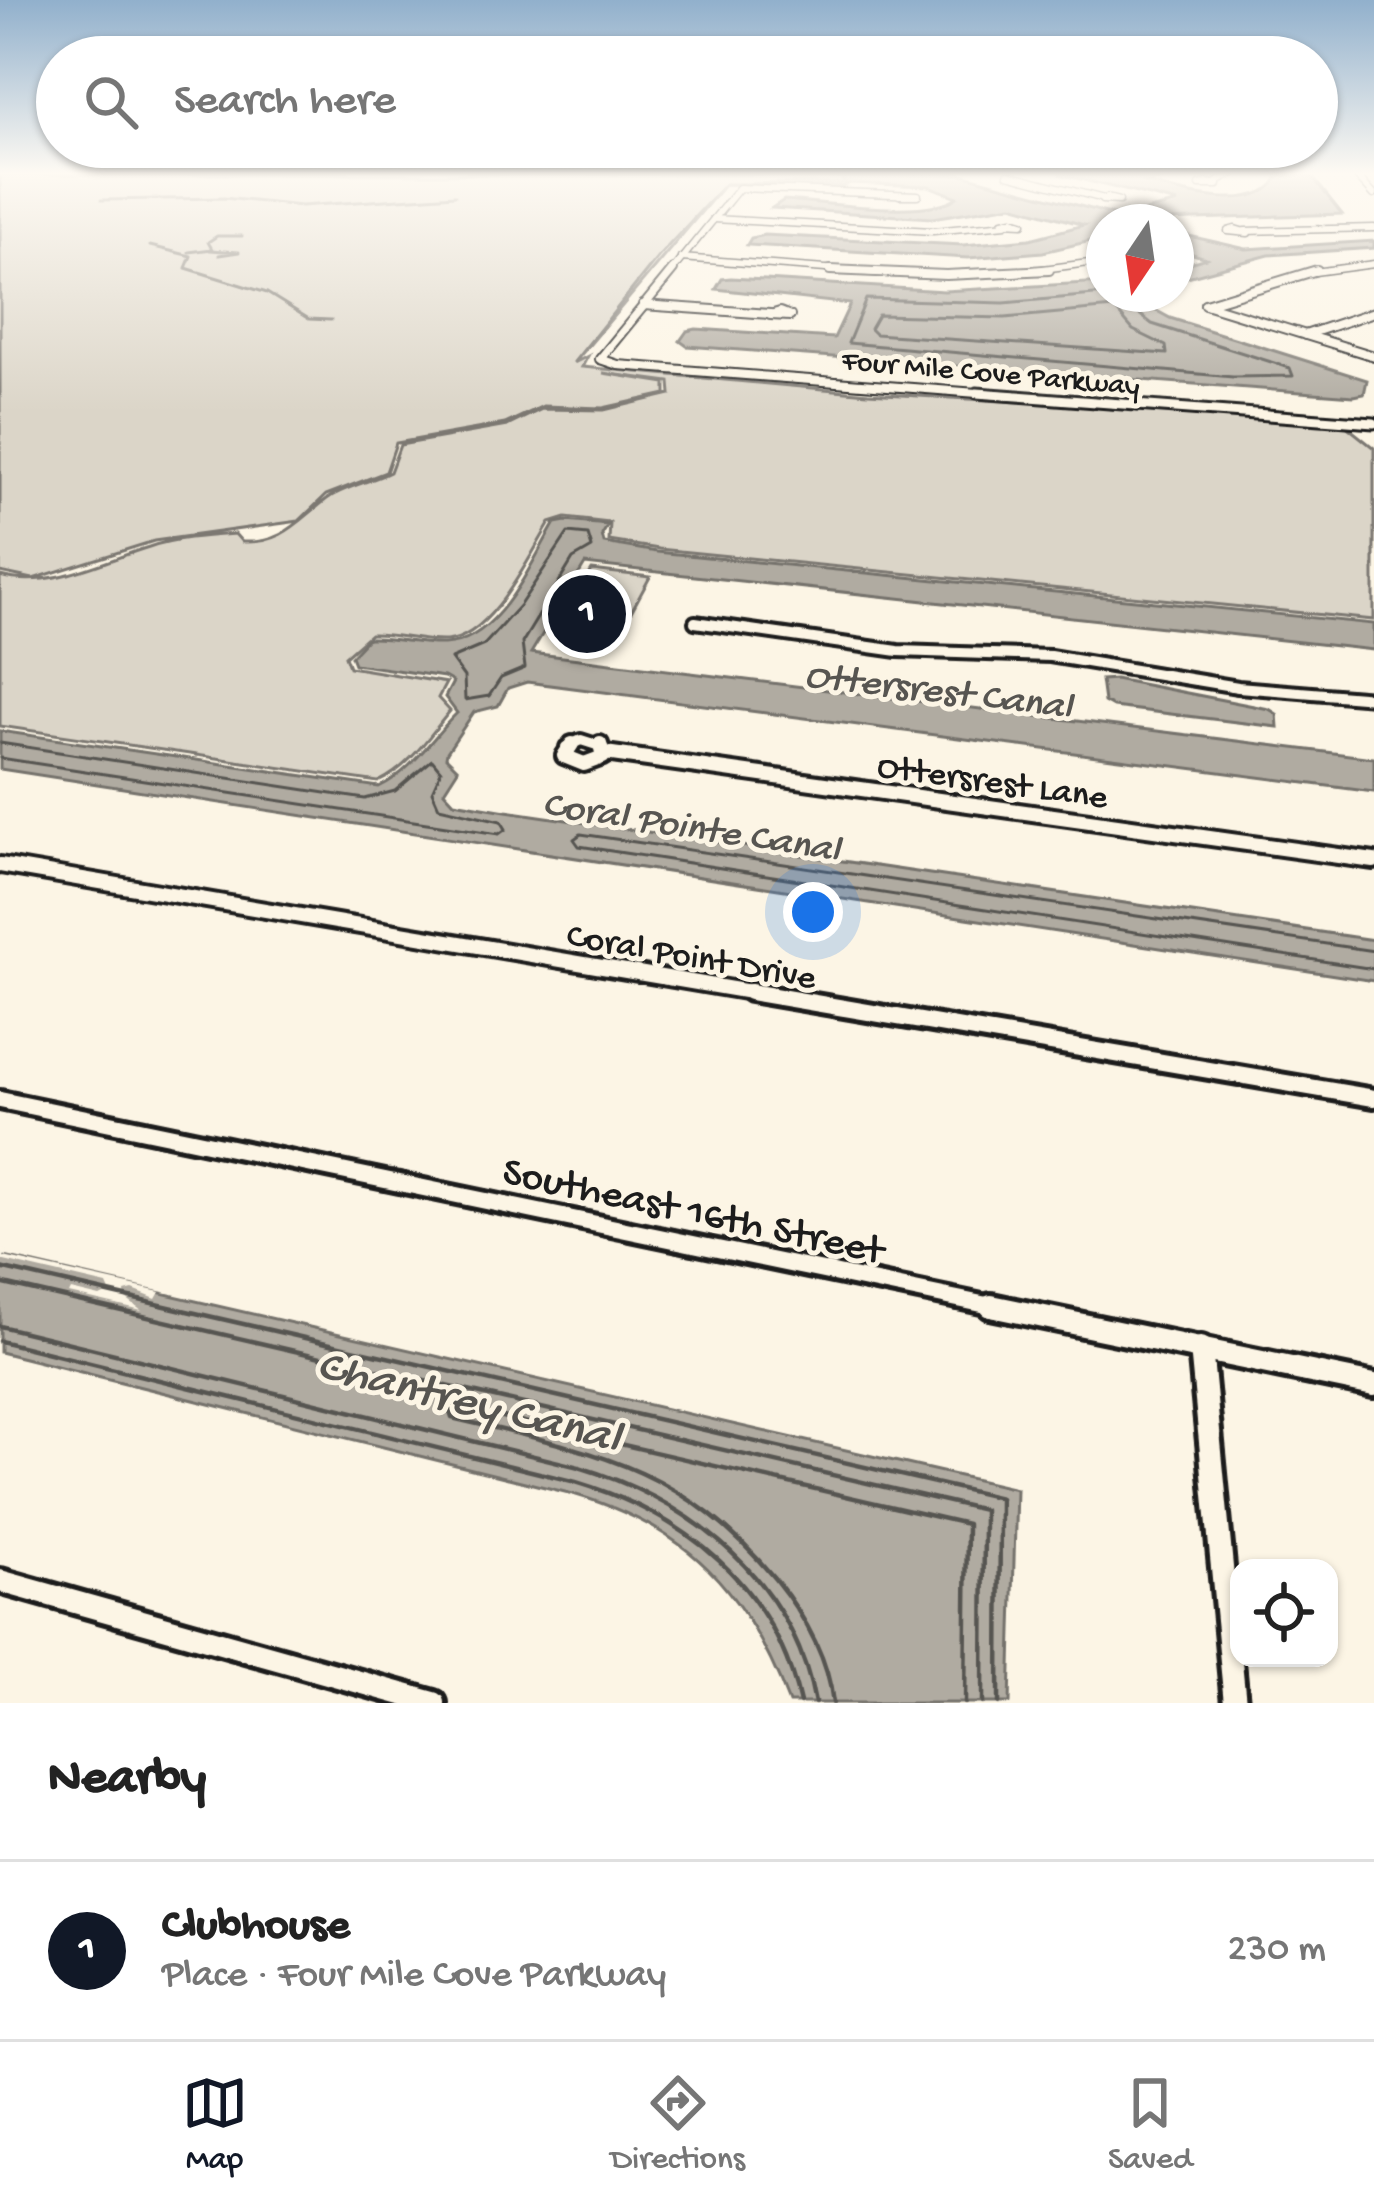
<!DOCTYPE html>
<html lang="en">
<head>
<meta charset="utf-8">
<style>
	:root { --surface:#fff; --page:#f6f6f6; --text:#222; --muted:#767676; --line:#e0e0e0; --accent:#111827 }
	body { margin:0; font-family:"Gochi Hand",sans-serif; background:var(--page); color:var(--text) }
	.controls { position:absolute; right:36px; bottom:36px; display:grid; overflow:hidden; border-radius:24px; box-shadow:0 3px 9px #0004 }
	.controls button { width:108px; height:108px; display:grid; place-items:center; padding:0; border:0; border-bottom:3px solid var(--line); background:var(--surface); color:var(--text); font:60px sans-serif }
	.compass { position:absolute; left:1086px; top:204px; width:108px; height:108px; border-radius:50%; background:var(--surface); box-shadow:0 3px 9px #0004; rotate:193deg }
	.you { position:absolute; left:813px; top:912px; width:42px; height:42px; margin:-30px; border:9px solid #fff; border-radius:50%; background:#1a73e8; box-shadow:0 0 0 18px #1a73e833 }
	.badge { display:grid; place-items:center; width:78px; height:78px; border-radius:50%; background:var(--accent); color:#fff; font-size:39px; font-weight:700 }
	.pin { position:absolute; translate:-50% -50%; border:6px solid #fff; box-shadow:0 3px 12px #0006 }
	.list { margin:0; padding:0; list-style:none }
	h2 { display:flex; justify-content:space-between; align-items:center; height:156px; margin:0; padding:0 48px; font-size:51px }
	h2 small { font-size:39px; font-weight:400; color:var(--muted) }
	.list li { display:grid; grid-template-columns:78px 1fr auto; gap:36px; align-items:center; box-sizing:border-box; height:180px; padding:0 48px; border-top:3px solid var(--line) }
	.list b { display:block; font-size:45px; white-space:nowrap }
	.list p { margin:0; font-size:39px; white-space:nowrap; color:var(--muted) }
	.list em { font-size:39px; font-style:normal; color:var(--muted) }
	.icon { flex:none; width:66px; height:66px; fill:none; stroke:currentColor; stroke-width:2; stroke-linecap:round; stroke-linejoin:round }
	.map { position:relative; flex:none; width:1374px; height:1703px; overflow:hidden }
	.search { position:absolute; background:var(--surface); box-shadow:0 3px 9px #0004; left:36px; right:36px; top:36px; height:132px; display:flex; align-items:center; gap:30px; box-sizing:border-box; padding:0 42px; border-radius:66px; color:var(--muted); font-size:45px }
	.sheet { height:336px; background:var(--surface) }
	nav { display:flex; justify-content:space-around; align-items:center; box-sizing:border-box; height:168px; border-top:3px solid var(--line); background:var(--surface); font-size:33px; color:var(--muted) }
	nav a { display:grid; justify-items:center; gap:6px }
	nav .on { color:var(--accent) }
	.map>svg:first-child { display:block }
	.green { fill:#dbd5c8; stroke:#7c7872; stroke-width:3 }
	.water { fill:#b0aba1; stroke:#75726c; stroke-width:3 }
	.pier { fill:#fcf5e5 }
	.lines { fill:none; stroke-linecap:round; stroke-linejoin:round }
	.shore-far1 { stroke:#575551; stroke-width:3 }
	.shore { stroke:#575551; stroke-width:4.5 }
	.stream { stroke:#75726c; stroke-width:3 }
	.minor-far6-casing { stroke:#1c1c1c; stroke-width:9 }
	.minor-far5-casing { stroke:#1c1c1c; stroke-width:12 }
	.minor-far4-casing { stroke:#1c1c1c; stroke-width:15 }
	.minor-far3-casing { stroke:#1c1c1c; stroke-width:18 }
	.minor-far2-casing { stroke:#1c1c1c; stroke-width:22 }
	.minor-far1-casing { stroke:#1c1c1c; stroke-width:26 }
	.minor-casing { stroke:#1c1c1c; stroke-width:32 }
	.minor-far6 { stroke:#fcf5e5; stroke-width:6 }
	.minor-far5 { stroke:#fcf5e5; stroke-width:8 }
	.minor-far4 { stroke:#fcf5e5; stroke-width:9 }
	.minor-far3 { stroke:#fcf5e5; stroke-width:10 }
	.minor-far2 { stroke:#fcf5e5; stroke-width:14 }
	.minor-far1 { stroke:#fcf5e5; stroke-width:16 }
	.minor { stroke:#fcf5e5; stroke-width:22 }
	.labels { text-anchor:middle; stroke-width:10; stroke-linejoin:round; paint-order:stroke }
	.far-street-label { font-size:30px; fill:#1c1c1c; stroke:#fcf5e5 }
	.street-label { font-size:36px; fill:#1c1c1c; stroke:#fcf5e5 }
	.water-label { font-size:39px; font-style:italic; fill:#575551; stroke:#fcf5e5 }
	.near-street-label { font-size:42px; fill:#1c1c1c; stroke:#fcf5e5 }
	.near-water-label { font-size:48px; font-style:italic; fill:#575551; stroke:#fcf5e5 }
</style>
</head>
<body>
<div class="map">
<svg width="1374" height="1703" viewBox="0 0 1374 1703">
	<rect width="100%" height="100%" fill="#fcf5e5"/>
	<filter id="ink" filterUnits="userSpaceOnUse"><feTurbulence type="fractalNoise" baseFrequency=".00833" numOctaves="2"/><feDisplacementMap in="SourceGraphic" scale="24" xChannelSelector="R" yChannelSelector="G"/><feConvolveMatrix kernelMatrix="1 2 1 2 8 2 1 2 1" color-interpolation-filters="sRGB"/></filter>
	<g filter="url(#ink)">
		<g class="green">
			<path d="M0,174H845L840,177L850,183L843,186L725,184L574,363L588,356L582,367L868,393L1340,421L1374,448V620L659,549L609,541L610,523L566,518L550,523C528,559 491,638 446,641C420,642 395,633 370,634L345,656L349,667L446,683L438,698L450,711C429,736 409,768 378,782L0,726V576C51,590 102,561 149,547C175,538 207,536 235,534L242,542C282,544 297,522 327,499C343,487 371,482 390,472L400,445L507,426L542,409L604,410L671,394L670,382L603,373L666,383V394L603,408L543,406L505,424L396,443L386,472L326,495L299,521L154,541L33,579L0,572Z"/>
			<polygon points="592,570 650,577 631,612 571,605"/>
		</g>
		<g class="water">
			<path d="M845,174H961L1121,217L1178,203L1059,174H1180L1146,183C1178,192 1264,216 1279,174H1310L1342,214L1104,222V238L1043,252L968,258L747,245L751,238L764,235L963,245L1030,239L1084,225L1012,205L932,218L772,208L784,200C822,202 930,219 957,197L929,186L847,183L842,180L846,177H837Z"/>
			<polygon points="1176,233 1246,249 1374,241 1374,248 1269,255 1176,280 1176,267 1206,258 1176,249"/>
			<polygon points="731,278 944,291 1104,282 1104,294 1144,294 1146,305 1170,318 1367,380 1364,394 1354,396 687,346 680,341 687,331 696,329 834,338 850,304 716,289 722,279"/>
			<path d="M566,521L608,525L602,535L604,543L657,552L1374,624V650L585,564L531,653L1374,758V792L527,682L508,688L498,706L474,712L447,752L446,757L458,769L444,791L454,802L506,811L1374,940V981L0,769V731L379,787C413,771 431,738 457,713L445,697L453,682L444,677L354,664L351,656L368,638C394,637 418,645 444,644C499,642 530,564 555,523Z"/>
			<polygon points="1115,679 1269,709 1277,714 1278,727 1113,707 1104,702 1101,680"/>
			<path d="M0,1256L1016,1489L1010,1703H789C747,1592 688,1527 573,1494L0,1352Z"/>
		</g>
		<polygon class="pier" points="0,1250 7,1251 4,1257 160,1292 156,1299 133,1290 125,1292 126,1299 142,1311 69,1294 71,1290 100,1297 110,1292 107,1285 0,1260"/>
		<g class="lines">
			<g class="shore-far1">
				<polyline points="1106,294 1004,303 866,299 848,343 1233,377 1293,376 1290,368 1152,324 1134,310 1131,294"/>
				<polygon points="1114,308 1133,330 1166,346 1167,354 875,334 870,329 878,315 1005,318"/>
				<polygon points="568,533 588,535 592,548 573,559 522,643 525,668 501,678 489,696 465,700 464,677 451,659 484,645 520,605"/>
				<polyline points="0,743 365,799 395,791 432,760 441,771 432,791 439,807 501,821 506,829 499,834 0,758"/>
				<polyline points="1374,951 581,834 574,839 579,846 1374,969"/>
			</g>
			<g class="shore">
				<polyline points="0,1268 1000,1498 999,1703"/>
				<polyline points="0,1283 984,1510 983,1703"/>
				<path d="M0,1326L579,1467C692,1501 793,1581 815,1703"/>
				<path d="M0,1341L576,1482C686,1515 774,1586 800,1703"/>
				<path d="M833,1703C828,1656 804,1615 775,1579C680,1464 590,1451 452,1418L449,1409L455,1406L967,1524L965,1703"/>
			</g>
			<g class="stream">
				<polyline points="101,200 224,198 301,206 455,195"/>
				<polyline points="150,246 191,256 186,268 267,293 309,319 331,320"/>
				<polyline points="210,250 239,252 219,255"/>
				<polyline points="189,252 212,249 208,242 217,236 242,236"/>
				<polyline points="574,362 658,257 725,184 850,183"/>
			</g>
			<g class="minor-far6-casing">
				<g id="minor-far6">
					<polyline points="1008,174 1104,199"/>
					<polyline points="1355,174 1374,195"/>
					<polygon points="1208,183 1218,185 1200,185"/>
					<polyline points="1214,184 1232,174"/>
					<polygon points="1107,198 1119,201 1102,200"/>
					<polyline points="714,219 933,231 1006,224"/>
					<polygon points="1013,220 1023,223 1003,222"/>
					<polygon points="1235,229 1248,233 1228,231"/>
					<polyline points="1245,231 1374,228"/>
					<polyline points="681,258 879,273"/>
					<polyline points="670,273 739,188 918,195 899,195"/>
					<polyline points="1012,273 1104,261"/>
					<polyline points="1307,273 1374,264"/>
				</g>
			</g>
			<g class="minor-far5-casing">
				<g id="minor-far5">
					<polyline points="673,270 600,359 618,365 1016,396"/>
					<polyline points="830,270 946,275 1049,270"/>
					<polyline points="1205,304 1374,356"/>
					<polyline points="1205,304 1317,270"/>
					<polyline points="643,305 770,314"/>
					<polygon points="780,312 790,316 770,315"/>
					<polyline points="1305,335 1374,312"/>
				</g>
			</g>
			<g class="minor-far4-casing">
				<polyline id="minor-far4" points="977,393 1374,423"/>
			</g>
			<g class="minor-far3-casing">
				<g id="minor-far3">
					<polyline points="695,622 898,651 1050,656 1238,687 1374,698"/>
					<polyline points="566,747 581,740 603,747"/>
				</g>
			</g>
			<g class="minor-far2-casing">
				<g id="minor-far2">
					<polyline points="572,744 564,756 584,764 603,757 600,744"/>
					<polyline points="605,753 1374,861"/>
					<polyline points="0,865 768,995"/>
				</g>
			</g>
			<g class="minor-far1-casing">
				<g id="minor-far1">
					<polyline points="750,992 1374,1098"/>
					<polyline points="0,1100 1006,1309"/>
				</g>
			</g>
			<g class="minor-casing">
				<g id="minor">
					<polyline points="991,1306 1374,1385"/>
					<polyline points="1201,1348 1235,1703"/>
					<polyline points="0,1581 434,1703"/>
				</g>
			</g>
			<use href="#minor-far6" class="minor-far6"/>
			<use href="#minor-far5" class="minor-far5"/>
			<use href="#minor-far4" class="minor-far4"/>
			<use href="#minor-far3" class="minor-far3"/>
			<use href="#minor-far2" class="minor-far2"/>
			<use href="#minor-far1" class="minor-far1"/>
			<use href="#minor" class="minor"/>
		</g>
	</g>
	<linearGradient id="sky" x2="0" y2="1"><stop stop-color="#91b0cc"/><stop offset="0.42" stop-color="#fefaf3"/><stop offset="1" stop-color="#fefaf3" stop-opacity="0"/></linearGradient>
	<rect width="1374" height="412" fill="url(#sky)"/>
	<g class="labels">
		<g class="far-street-label">
			<text transform="translate(991 371) rotate(5)" y="10">Four Mile Cove Parkway</text>
		</g>
		<g class="street-label">
			<text transform="translate(993 778) rotate(8)" y="13">Ottersrest Lane</text>
			<text transform="translate(692 953) rotate(10)" y="13">Coral Point Drive</text>
		</g>
		<g class="water-label">
			<text transform="translate(939 687) rotate(7)" y="14">Ottersrest Canal</text>
			<text transform="translate(692 823) rotate(9)" y="14">Coral Pointe Canal</text>
		</g>
		<g class="near-street-label">
			<text transform="translate(694 1207) rotate(12)" y="15">Southeast 16th Street</text>
		</g>
		<g class="near-water-label">
			<text transform="translate(470 1397) rotate(14)" y="17">Chantrey Canal</text>
		</g>
	</g>
</svg>
<div class="controls">
<button><svg class="icon" aria-label="locate" viewBox="0 0 24 24"><circle cx="12" cy="12" r="6"/><path d="M12 2v4M12 18v4M2 12h4M18 12h4"/></svg></button>
</div>
<svg class="compass" viewBox="-18 -18 36 36"><path d="M0-13l5 13h-10z" fill="#e53935"/><path d="M0 13l5-13h-10z" fill="#767676"/></svg>
<div class="you"></div>
<div class="pin badge" style="left:587px;top:614px">1</div>
<div class="search"><svg class="icon" aria-label="search" viewBox="0 0 24 24"><circle cx="10" cy="10" r="6"/><path d="M15 15l6 6"/></svg>Search here</div>
</div>
<section class="sheet">
<h2>Nearby<small></small></h2>
<ul class="list">
<li><span class="badge">1</span><div><b>Clubhouse</b><p>Place · Four Mile Cove Parkway</p></div><em>230 m</em></li>
</ul>
</section>
<nav>
<a class="on"><svg class="icon" aria-label="map" viewBox="0 0 24 24"><path d="M3 6l6-2 6 2 6-2v14l-6 2-6-2-6 2zM9 4v14M15 6v14"/></svg>Map</a>
<a><svg class="icon" aria-label="directions" viewBox="0 0 24 24"><path d="M12 3l9 9-9 9-9-9zM9 14v-3h6M13 9l2 2-2 2"/></svg>Directions</a>
<a><svg class="icon" aria-label="saved" viewBox="0 0 24 24"><path d="M7 4h10v16l-5-4-5 4z"/></svg>Saved</a>
</nav>
</body>
</html>
